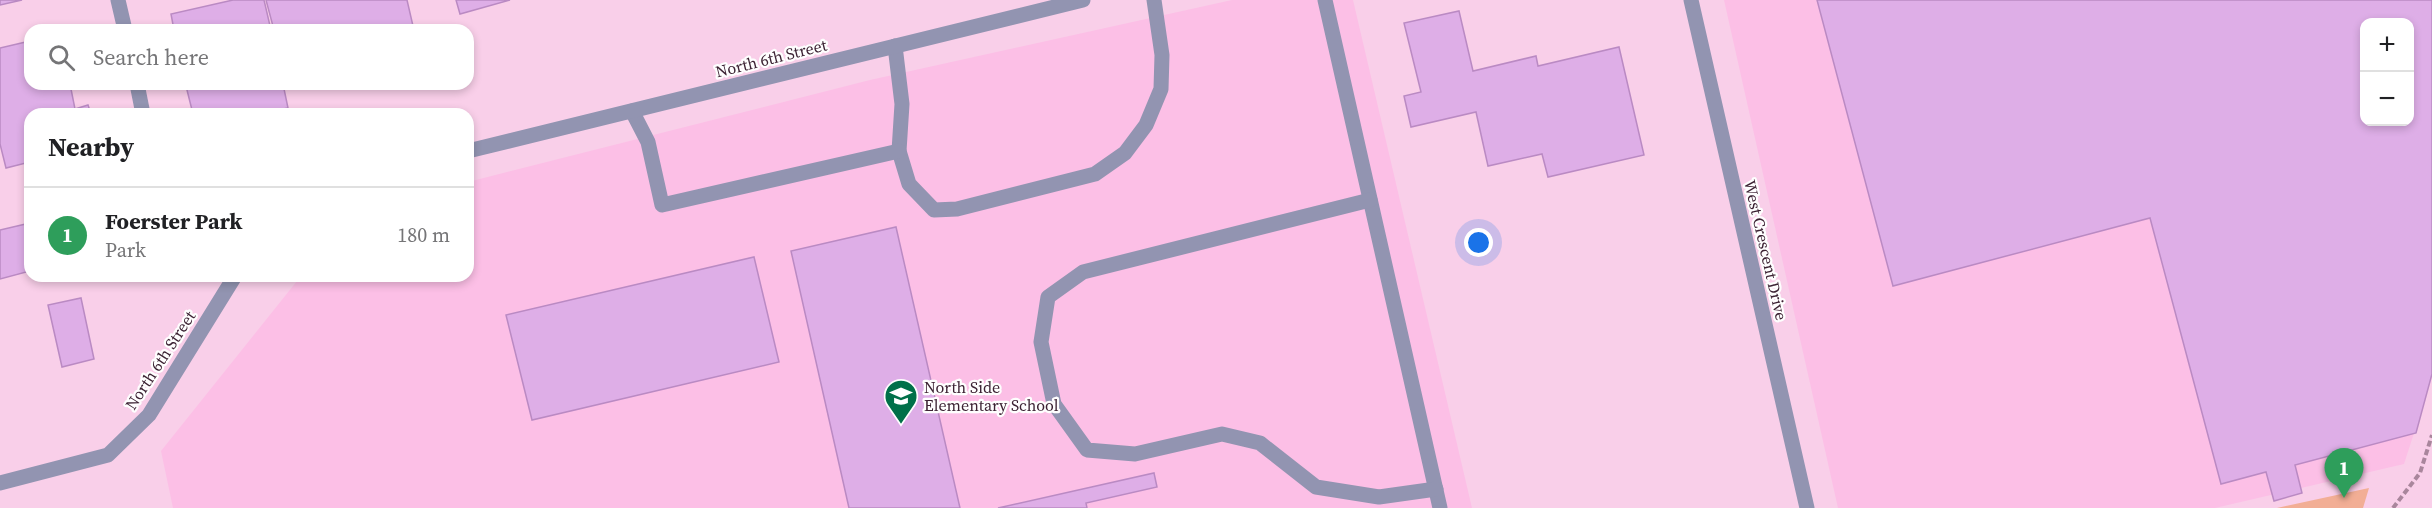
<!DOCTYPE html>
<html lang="en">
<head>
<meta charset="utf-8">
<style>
	:root { --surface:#fff; --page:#f6f6f6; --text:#202124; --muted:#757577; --line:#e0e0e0; --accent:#1a73e8 }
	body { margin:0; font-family:"Source Serif 4",serif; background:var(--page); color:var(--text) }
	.controls { position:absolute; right:18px; top:18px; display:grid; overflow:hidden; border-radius:12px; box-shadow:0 3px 9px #0003 }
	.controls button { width:54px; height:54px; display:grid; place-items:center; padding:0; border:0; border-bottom:2px solid var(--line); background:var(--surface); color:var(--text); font:30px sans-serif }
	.you { position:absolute; left:1479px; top:243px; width:21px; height:21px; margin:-15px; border:4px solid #fff; border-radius:50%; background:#1a73e8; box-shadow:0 0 0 9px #1a73e833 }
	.badge { display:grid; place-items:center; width:39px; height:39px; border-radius:50%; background:var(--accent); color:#fff; font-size:20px; font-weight:700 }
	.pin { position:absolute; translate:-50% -50px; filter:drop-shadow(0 2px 3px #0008) }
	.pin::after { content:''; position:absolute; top:32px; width:21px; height:18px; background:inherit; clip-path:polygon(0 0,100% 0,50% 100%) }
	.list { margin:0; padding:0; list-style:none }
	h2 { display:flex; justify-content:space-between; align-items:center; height:78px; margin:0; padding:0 24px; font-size:26px }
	h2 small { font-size:20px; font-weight:400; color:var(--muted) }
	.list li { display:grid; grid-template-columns:39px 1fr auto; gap:18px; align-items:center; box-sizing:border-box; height:96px; padding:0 24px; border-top:2px solid var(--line) }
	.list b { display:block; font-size:22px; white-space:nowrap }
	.list p { margin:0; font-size:20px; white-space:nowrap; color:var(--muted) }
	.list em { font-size:20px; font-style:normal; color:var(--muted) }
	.icon { flex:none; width:33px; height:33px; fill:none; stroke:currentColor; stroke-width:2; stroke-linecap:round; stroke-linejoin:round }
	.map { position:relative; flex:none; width:2432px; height:508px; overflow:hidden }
	.search { position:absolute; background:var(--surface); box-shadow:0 3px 9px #0003; left:24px; top:24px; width:450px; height:66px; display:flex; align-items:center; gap:15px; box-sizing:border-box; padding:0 21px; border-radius:18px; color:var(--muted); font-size:22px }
	.panel { position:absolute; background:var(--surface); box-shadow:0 3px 9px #0003; left:24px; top:108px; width:450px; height:174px; border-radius:18px }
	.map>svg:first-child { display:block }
	.built { fill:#fcbfe6; fill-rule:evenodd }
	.green { fill:#f2ae95 }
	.building { fill:#deaee7; stroke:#ba8ac3; stroke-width:1.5; fill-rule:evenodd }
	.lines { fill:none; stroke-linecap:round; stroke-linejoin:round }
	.path { stroke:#a9869c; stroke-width:4; stroke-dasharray:6 3; stroke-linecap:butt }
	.minor { stroke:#9294b1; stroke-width:15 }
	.labels { text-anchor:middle; stroke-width:4.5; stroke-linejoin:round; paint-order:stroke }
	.street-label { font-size:16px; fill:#3c2233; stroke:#fefefe }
	.poi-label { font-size:16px; fill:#3c2233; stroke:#fefefe; text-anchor:start }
</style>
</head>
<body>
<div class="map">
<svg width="2432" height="508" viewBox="0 0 2432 508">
	<rect width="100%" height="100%" fill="#f9cfe9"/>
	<g class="built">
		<polygon points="1232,0 1353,0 1472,508 173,508 161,451 301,276 468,276 468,182 870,80"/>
		<path d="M1724,0H2432V377L2404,464L2215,508H1838ZM2364,22H2410V122H2364Z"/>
	</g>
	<polygon class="green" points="2369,488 2363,508 2277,508"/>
	<g class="building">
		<polygon points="0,0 22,0 0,5"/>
		<polygon points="233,0 264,0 271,30 174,30 171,14"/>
		<polygon points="266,0 407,0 413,26 395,30 274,30"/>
		<polygon points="456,0 510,0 460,14"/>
		<path d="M1817,0H2432V374L2416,433L2295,465L2302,493L2274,501L2266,472L2221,484L2150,218L1893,286ZM2364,22H2410V122H2364Z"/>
		<polygon points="1459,11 1473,71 1536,56 1538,66 1619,47 1644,155 1548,177 1542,154 1488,166 1476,112 1411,127 1404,96 1421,92 1404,23"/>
		<polygon points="30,41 30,84 70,84 75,109 88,105 91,114 30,114 30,162 6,168 0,144 0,48"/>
		<polygon points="194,84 283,84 288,108 260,114 193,114 186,86"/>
		<polygon points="30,223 30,271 0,279 0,230"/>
		<polygon points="896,227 960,508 849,508 791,251"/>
		<polygon points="754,257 779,362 532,420 506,315"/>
		<polygon points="81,298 94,359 62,367 48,305"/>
		<polygon points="1154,473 1157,487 1086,503 1087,508 998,508"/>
	</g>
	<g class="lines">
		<polyline class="path" points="2393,508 2420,473 2432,435"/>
		<g class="minor">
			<polyline points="118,0 125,30"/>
			<polyline points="1325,0 1440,508"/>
			<polyline points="1691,0 1807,508"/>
			<polyline points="895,46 902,104 899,151 909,184 934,210 957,209 1095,174 1125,153 1146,125 1161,89 1162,55 1154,0"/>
			<polyline points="137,84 143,114"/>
			<polyline points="632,111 648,142 662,205 899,151"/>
			<polyline points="468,151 1083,0"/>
			<polyline points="1370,200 1083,272 1048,297 1041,342 1054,404 1087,450 1135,454 1222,434 1260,443 1316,487 1379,497 1436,489"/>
			<polyline points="0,483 108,455 149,415 235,276"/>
		</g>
	</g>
	<defs>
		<g id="school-pin" transform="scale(1.725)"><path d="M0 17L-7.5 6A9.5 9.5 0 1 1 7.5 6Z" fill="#007049" stroke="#fefefe"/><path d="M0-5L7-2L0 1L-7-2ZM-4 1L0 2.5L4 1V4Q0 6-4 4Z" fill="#fff"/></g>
	</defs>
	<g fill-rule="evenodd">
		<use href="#school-pin" x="901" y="396"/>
	</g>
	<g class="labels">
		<g class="street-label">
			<text transform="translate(771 58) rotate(-14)" y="6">North 6th Street</text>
			<text transform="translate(1766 250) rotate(77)" y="6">West Crescent Drive</text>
			<text transform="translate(160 360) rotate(-57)" y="6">North 6th Street</text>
		</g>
		<g class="poi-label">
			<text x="924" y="393">North Side<tspan x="924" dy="18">Elementary School</tspan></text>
		</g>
	</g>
</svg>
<div class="controls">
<button>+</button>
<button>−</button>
</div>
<div class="you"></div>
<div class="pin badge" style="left:2344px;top:498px;background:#2e9e5b">1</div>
<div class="search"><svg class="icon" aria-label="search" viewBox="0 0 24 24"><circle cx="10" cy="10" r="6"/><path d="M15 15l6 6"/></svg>Search here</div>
<section class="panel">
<h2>Nearby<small></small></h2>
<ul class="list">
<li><span class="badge" style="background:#2e9e5b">1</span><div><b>Foerster Park</b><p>Park</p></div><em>180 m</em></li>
</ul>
</section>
</div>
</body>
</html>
